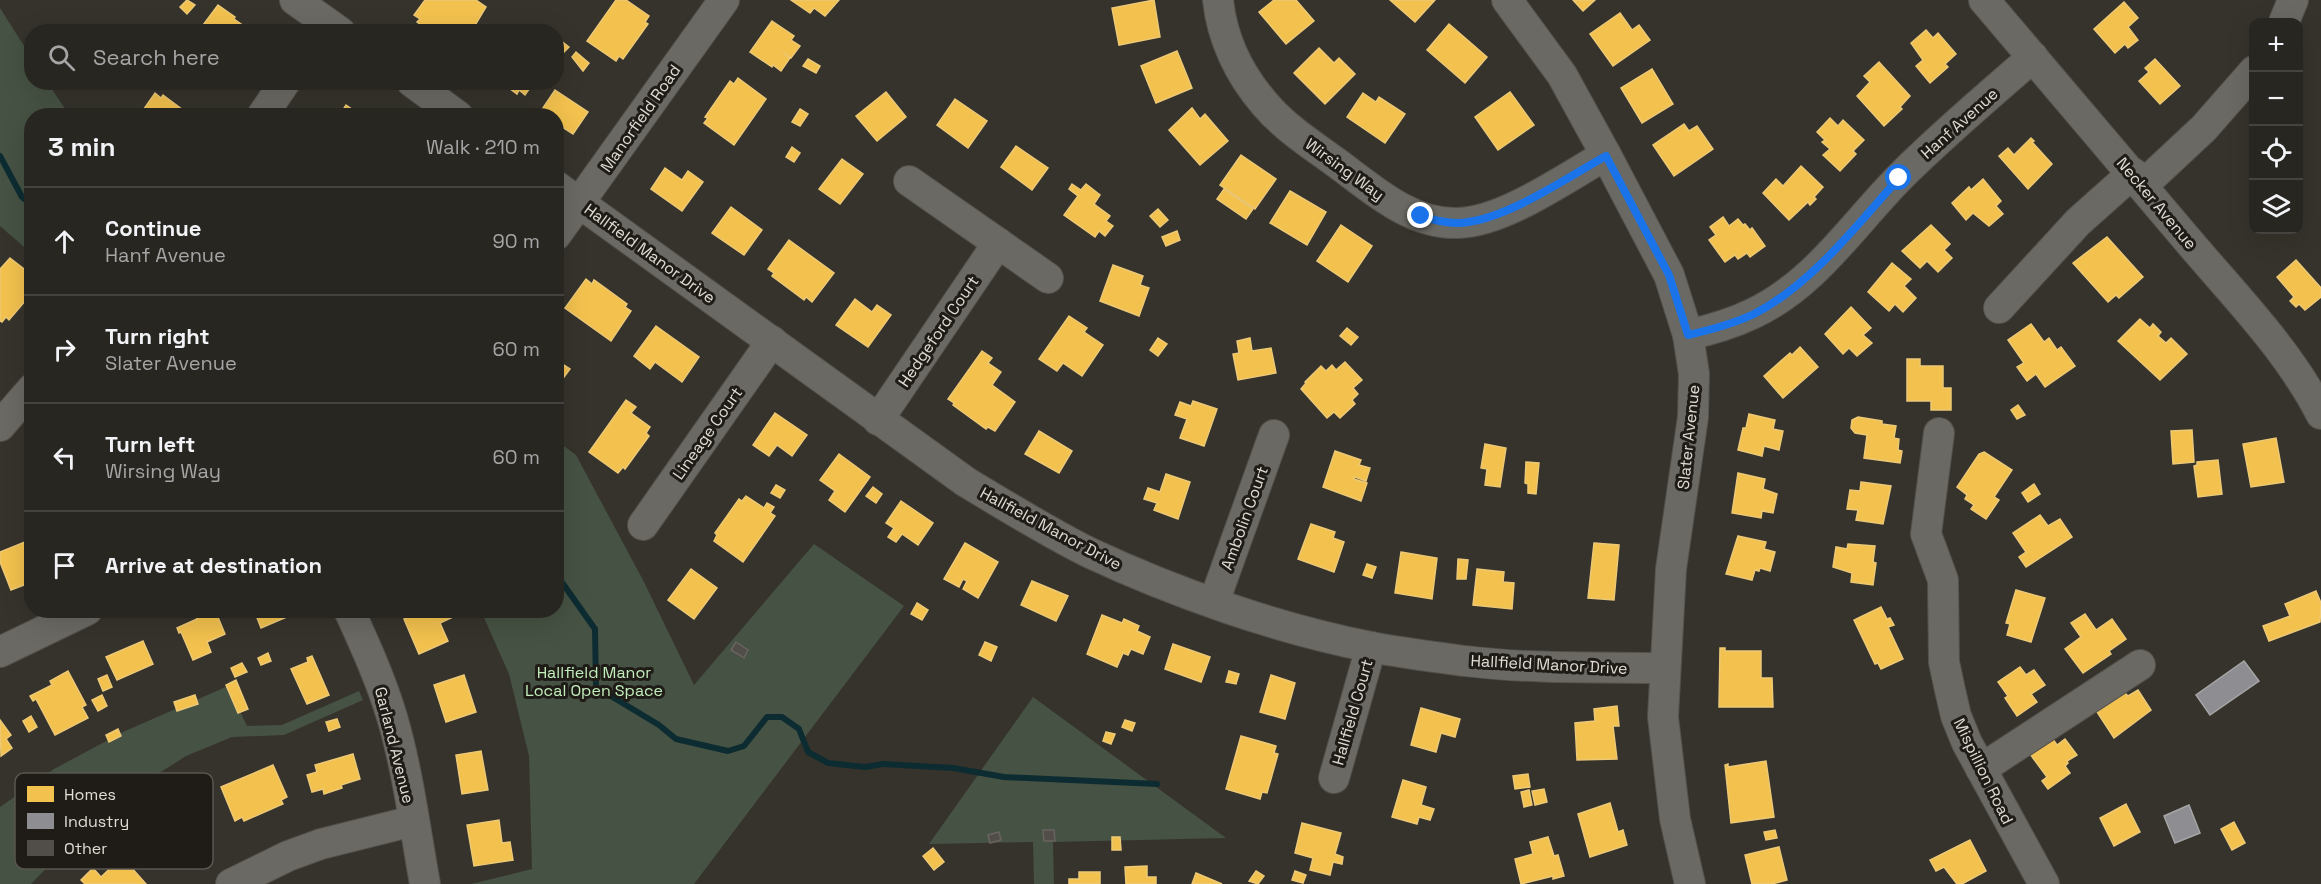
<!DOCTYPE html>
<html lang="en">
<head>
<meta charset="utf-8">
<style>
	:root { --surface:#282621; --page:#302e2a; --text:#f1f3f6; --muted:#a5a5a5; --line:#44433f }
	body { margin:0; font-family:"Space Grotesk",sans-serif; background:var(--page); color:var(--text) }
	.controls { position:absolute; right:18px; top:18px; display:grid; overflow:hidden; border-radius:12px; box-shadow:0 6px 24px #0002 }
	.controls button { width:54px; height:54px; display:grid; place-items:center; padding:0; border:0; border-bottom:2px solid var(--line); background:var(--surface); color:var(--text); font:30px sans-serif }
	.stop { position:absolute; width:18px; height:18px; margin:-14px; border:4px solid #1a73e8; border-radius:50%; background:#fff }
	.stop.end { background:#1a73e8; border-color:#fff; box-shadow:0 2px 6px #0008 }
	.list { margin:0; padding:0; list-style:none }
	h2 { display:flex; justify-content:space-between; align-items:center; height:78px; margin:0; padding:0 24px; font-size:26px }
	h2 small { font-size:20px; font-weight:400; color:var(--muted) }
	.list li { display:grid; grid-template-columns:39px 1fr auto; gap:18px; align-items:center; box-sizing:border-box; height:108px; padding:0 24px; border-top:2px solid var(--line) }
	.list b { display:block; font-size:22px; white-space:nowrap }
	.list p { margin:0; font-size:20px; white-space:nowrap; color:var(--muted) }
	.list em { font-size:20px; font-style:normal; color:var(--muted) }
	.icon { flex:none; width:33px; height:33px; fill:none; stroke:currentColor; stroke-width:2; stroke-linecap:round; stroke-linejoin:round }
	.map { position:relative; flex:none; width:2321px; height:884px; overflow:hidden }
	.search { position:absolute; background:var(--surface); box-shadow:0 6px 24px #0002; left:24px; top:24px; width:540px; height:66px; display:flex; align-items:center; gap:15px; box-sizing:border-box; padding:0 21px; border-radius:24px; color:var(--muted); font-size:22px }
	.panel { position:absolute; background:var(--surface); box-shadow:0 6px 24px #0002; left:24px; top:108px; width:540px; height:510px; border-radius:24px }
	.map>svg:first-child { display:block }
	.green { fill:#465243 }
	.homes { fill:#f2c14e; stroke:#edc976; stroke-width:1.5 }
	.industry { fill:#8d8d92; stroke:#a6a5a6; stroke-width:1.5 }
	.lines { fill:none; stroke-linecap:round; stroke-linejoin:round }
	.stream { stroke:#0d2c31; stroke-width:6 }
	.building { fill:#514d48; stroke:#69645f; stroke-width:1.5 }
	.minor-casing { stroke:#54514b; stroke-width:32 }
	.minor { stroke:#6b6963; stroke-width:30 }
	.route { stroke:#1a73e8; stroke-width:8 }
	.labels { text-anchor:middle; stroke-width:6; stroke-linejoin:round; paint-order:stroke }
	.street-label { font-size:16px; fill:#e0dcd4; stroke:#1f1c17 }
	.park-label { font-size:16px; fill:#c2edbc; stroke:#1f1c17 }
	.key { fill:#1f1c17; stroke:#595650; stroke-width:1.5 }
	.key-label { font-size:16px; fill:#e0dcd4 }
</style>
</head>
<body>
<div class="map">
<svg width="2321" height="884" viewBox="0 0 2321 884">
	<rect width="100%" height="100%" fill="#36332c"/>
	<g class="green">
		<polygon points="0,8 31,57 32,82 48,83 69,115 32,116 31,253 0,226"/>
		<polygon points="557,441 576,455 644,582 694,685 814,544 904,606 694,884 471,884 532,869 529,756 509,674 481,611 556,610"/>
		<polygon points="228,686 247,726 282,725 359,691 363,700 284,735 232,737 186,756 106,807 31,884 0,884 0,807 54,769 123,732"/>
		<polygon points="1033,697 1226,838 1053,842 1054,884 1034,884 1033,842 929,844"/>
	</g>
	<g class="homes">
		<polygon points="187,0 195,5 187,14 180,7"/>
		<polygon points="425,0 476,0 486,7 471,32 430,32 417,22 420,19 414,15"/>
		<polygon points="616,0 626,0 649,16 645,22 648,24 623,59 619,56 616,61 587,41"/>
		<polygon points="791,0 839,0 825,16 814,8 810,13"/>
		<polygon points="1154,0 1160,37 1119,45 1112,8"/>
		<polygon points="1274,0 1296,0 1314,21 1286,44 1259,12"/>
		<polygon points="1390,0 1435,0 1415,22"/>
		<polygon points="1573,0 1595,0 1583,11"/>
		<polygon points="2124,2 2138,18 2128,27 2138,40 2128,48 2125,44 2115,53 2094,29"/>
		<polygon points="218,5 235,17 234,19 248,29 246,32 212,32 203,25"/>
		<polygon points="1620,13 1632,30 1639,25 1650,40 1613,66 1590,34"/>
		<polygon points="772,21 794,36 791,40 800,46 791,58 783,52 790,58 781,71 773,65 772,67 750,52"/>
		<polygon points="1449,24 1487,57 1465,83 1427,50"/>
		<polygon points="1926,30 1933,38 1938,33 1956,54 1945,64 1948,67 1930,83 1916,66 1923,60 1911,43"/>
		<polygon points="560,40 569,47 563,53 556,48"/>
		<polygon points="1319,48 1334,63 1339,58 1355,74 1325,104 1294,73"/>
		<polygon points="1177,51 1192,88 1156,103 1141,66"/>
		<polygon points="576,52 589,63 583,71 572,57"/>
		<polygon points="808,59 820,66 816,73 803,66"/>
		<polygon points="2155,59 2180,86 2160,104 2139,81 2149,72 2145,68"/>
		<polygon points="1879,62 1910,96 1900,107 1902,109 1884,126 1857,96 1870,82 1864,76"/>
		<polygon points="1652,69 1673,104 1642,123 1621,88"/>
		<polygon points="738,78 766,99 734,145 704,123 708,118 705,117 730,81 734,84"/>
		<polygon points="501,82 534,82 525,95 519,90 517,94"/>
		<polygon points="555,90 588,112 573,134 556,123 556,116 539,114"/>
		<polygon points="886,92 906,117 877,141 856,116"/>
		<polygon points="1510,92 1534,125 1498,150 1475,117"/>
		<polygon points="155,93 161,98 163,95 191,116 139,116"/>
		<polygon points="1363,93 1376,102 1379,97 1405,114 1385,143 1347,117"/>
		<polygon points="955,99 987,121 968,148 937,125"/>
		<polygon points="346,105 362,116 339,116"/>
		<polygon points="1192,108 1200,119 1205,114 1228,141 1200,165 1169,130"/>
		<polygon points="800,109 808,114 800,126 792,122"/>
		<polygon points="1830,118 1838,126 1843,120 1864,140 1853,151 1856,154 1840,171 1823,155 1830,149 1822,142 1825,140 1817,132"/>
		<polygon points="1684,124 1689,131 1697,126 1713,149 1674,176 1653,145"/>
		<polygon points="2031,138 2034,141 2032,142 2052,164 2028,189 1999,156 2008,148 2014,155"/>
		<polygon points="1016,146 1048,168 1032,190 1001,167"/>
		<polygon points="792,147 800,153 794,162 786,157"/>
		<polygon points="1241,155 1276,179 1255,209 1220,185"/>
		<polygon points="842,159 863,174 840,204 819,189"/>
		<polygon points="1801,166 1823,187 1814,197 1816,199 1810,205 1808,202 1789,220 1763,193 1776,179 1783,186"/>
		<polygon points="665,168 682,180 688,171 703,182 682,211 651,189"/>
		<polygon points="1983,179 2001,201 1996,206 2003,214 1989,226 1973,213 1966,220 1952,203 1969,187 1971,190"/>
		<polygon points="1072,184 1081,190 1086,184 1100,195 1094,204 1110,216 1106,221 1113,226 1105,236 1099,231 1095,237 1064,215 1078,196 1069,189"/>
		<polygon points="1224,189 1253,209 1246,219 1217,199"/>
		<polygon points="1290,191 1326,212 1307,245 1270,223"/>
		<polygon points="731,207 762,230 744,255 712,233"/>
		<polygon points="1158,209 1168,220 1160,227 1150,216"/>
		<polygon points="1723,217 1729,226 1738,219 1743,225 1745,224 1750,230 1752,228 1765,246 1750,257 1747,253 1738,259 1735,255 1725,262 1709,240 1716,235 1710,227"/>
		<polygon points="1341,225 1372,246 1348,282 1317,261"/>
		<polygon points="1931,225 1950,244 1944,250 1952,258 1938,272 1927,261 1920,268 1902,251"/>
		<polygon points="1177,231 1180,240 1166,246 1162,237"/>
		<polygon points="2107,237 2143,277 2119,298 2116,295 2108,302 2073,263"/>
		<polygon points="789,240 834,273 812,302 806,297 804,300 772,276 774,273 768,269"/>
		<polygon points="10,258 32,275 32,293 9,320 6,317 2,322 0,321 0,269"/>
		<polygon points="2296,260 2321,288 2321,297 2305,310 2299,304 2296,307 2290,301 2294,297 2277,277"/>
		<polygon points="1892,263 1911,279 1904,286 1916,298 1903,312 1895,304 1889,311 1868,292"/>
		<polygon points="1113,265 1143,276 1140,285 1149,288 1139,316 1100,301"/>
		<polygon points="586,279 592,284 594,280 627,304 625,307 631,311 611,341 565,308"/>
		<polygon points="855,299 872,312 877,305 891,315 868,347 836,325"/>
		<polygon points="1851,307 1871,328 1863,335 1872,343 1857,356 1849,348 1843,354 1825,334"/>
		<polygon points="1069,316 1087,328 1084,332 1103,345 1082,376 1063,363 1057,371 1039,359"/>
		<polygon points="2140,319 2150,328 2153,324 2161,332 2158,336 2166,343 2171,338 2187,354 2160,380 2118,341"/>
		<polygon points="2031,324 2044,342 2049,338 2057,350 2061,347 2075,366 2045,387 2036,374 2027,381 2017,367 2024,363 2008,340"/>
		<polygon points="656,326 699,357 682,382 655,362 650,369 634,356"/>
		<polygon points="1347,328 1358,337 1351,345 1340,336"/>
		<polygon points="1158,338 1167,344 1158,356 1150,350"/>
		<polygon points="1250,338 1252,351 1271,348 1276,373 1238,380 1233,354 1239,353 1237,341"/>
		<polygon points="1800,347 1818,367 1783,398 1764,376 1790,353 1792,355"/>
		<polygon points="982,351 992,358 988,363 1001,372 992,385 1015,402 995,431 988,427 986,429 953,405 954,403 948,399"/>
		<polygon points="1907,359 1920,359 1920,366 1943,366 1943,388 1951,388 1951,410 1931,410 1931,401 1907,401"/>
		<polygon points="556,360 570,369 556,388"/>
		<polygon points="1345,362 1362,380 1353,388 1358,394 1352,400 1355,404 1340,418 1334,412 1327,418 1301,389 1306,383 1305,382 1321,366 1326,371 1332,365 1336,370"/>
		<polygon points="626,400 636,407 631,413 650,427 646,433 649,436 625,469 623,467 618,473 589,452"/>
		<polygon points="1193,401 1217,409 1204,446 1180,438 1187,419 1175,415 1180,402 1191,406"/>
		<polygon points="2018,405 2025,415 2017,419 2011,410"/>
		<polygon points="775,413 807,435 792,456 777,445 769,456 753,445"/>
		<polygon points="1749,414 1775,420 1773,429 1783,431 1779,450 1764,446 1762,456 1738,450 1743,428 1746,428"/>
		<polygon points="1858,417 1882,421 1882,424 1896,426 1894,438 1899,439 1898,450 1902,451 1900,463 1864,458 1867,435 1855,433 1851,428 1852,420"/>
		<polygon points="2192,430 2194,462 2173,464 2171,431"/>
		<polygon points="1039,431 1072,451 1059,473 1025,454"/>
		<polygon points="2276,438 2284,482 2251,487 2243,444"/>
		<polygon points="1485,444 1506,448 1500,487 1485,485 1487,469 1481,468"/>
		<polygon points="1335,451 1361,460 1359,465 1370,468 1366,481 1355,477 1354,479 1367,483 1361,501 1323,487"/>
		<polygon points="1984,452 2012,470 1994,497 1999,500 1986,519 1971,509 1974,505 1965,499 1967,495 1957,487 1979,454"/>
		<polygon points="839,454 870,477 845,512 829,500 835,491 820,480"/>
		<polygon points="2218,460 2222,494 2198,497 2194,466 2197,465 2197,462"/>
		<polygon points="1526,462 1539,463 1536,494 1528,493 1528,484 1525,483"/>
		<polygon points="1738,473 1765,479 1763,489 1777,494 1773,513 1762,511 1761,518 1732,513"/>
		<polygon points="1166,474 1190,482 1178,519 1154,510 1157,503 1144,499 1148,488 1160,492"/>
		<polygon points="1861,482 1891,486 1883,524 1856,520 1858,510 1847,509 1850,490 1860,491"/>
		<polygon points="2034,484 2040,494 2028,502 2022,493"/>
		<polygon points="776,485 785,490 780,498 771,493"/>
		<polygon points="873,487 882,494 876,503 866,496"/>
		<polygon points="746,496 764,508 767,503 774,507 770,513 775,516 743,562 714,541 717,535 715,533 739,499 742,501"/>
		<polygon points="901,501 933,523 918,545 902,534 896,542 888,537 894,528 886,523"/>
		<polygon points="2040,515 2048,526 2060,519 2072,537 2026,567 2019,557 2026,552 2013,533"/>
		<polygon points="1311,524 1335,532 1333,538 1344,542 1334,572 1298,559"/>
		<polygon points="1738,536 1766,542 1764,549 1775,552 1770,571 1760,568 1759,571 1755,570 1752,580 1726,574"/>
		<polygon points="32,539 32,582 11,590 0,562 0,552"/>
		<polygon points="965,543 998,562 978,598 963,589 967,581 963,579 959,587 944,579"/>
		<polygon points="1594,543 1619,545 1614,600 1588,598"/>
		<polygon points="1848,544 1875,546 1873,562 1876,563 1873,585 1851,582 1852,573 1833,567 1836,547 1847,549"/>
		<polygon points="1401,552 1437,558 1432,599 1395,593"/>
		<polygon points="1458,559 1468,560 1466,579 1457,579"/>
		<polygon points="1367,564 1376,567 1372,578 1363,575"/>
		<polygon points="691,569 717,588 694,619 668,600"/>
		<polygon points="1477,569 1504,572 1503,582 1514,583 1512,609 1473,605"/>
		<polygon points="1032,581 1068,596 1056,621 1021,605"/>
		<polygon points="2016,590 2045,598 2031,642 2007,635 2010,624 2006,623"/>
		<polygon points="2316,591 2321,603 2320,622 2269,641 2263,626 2290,616 2285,604"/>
		<polygon points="917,603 928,610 922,620 911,614"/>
		<polygon points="1881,607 1887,619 1890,618 1894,625 1888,627 1903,659 1881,669 1878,663 1875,664 1854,620"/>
		<polygon points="206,610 215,610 225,634 207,642 211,652 193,660 181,632 179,633 177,628 197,619 196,615"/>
		<polygon points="254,610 295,610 296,613 261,628"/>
		<polygon points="421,610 455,610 457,615 440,623 448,641 419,654 404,619"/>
		<polygon points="2085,614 2096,630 2112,619 2126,639 2109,651 2111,654 2083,673 2065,649 2081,637 2071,623"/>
		<polygon points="1102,615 1122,623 1124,619 1139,626 1137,631 1150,637 1143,654 1131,649 1128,655 1123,653 1117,667 1087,654"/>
		<polygon points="143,641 153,664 117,680 106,657"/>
		<polygon points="985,642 997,647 991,661 979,655"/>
		<polygon points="1173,644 1210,657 1201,682 1165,669"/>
		<polygon points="1720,648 1725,648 1725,651 1761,651 1761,678 1772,678 1773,707 1719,707"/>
		<polygon points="268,653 271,661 261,665 258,658"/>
		<polygon points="312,656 329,695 307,704 291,669 308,662 307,658"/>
		<polygon points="242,663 247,672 235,677 231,668"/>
		<polygon points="2020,667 2026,675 2034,670 2045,685 2031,694 2037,702 2017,716 2005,698 2008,696 1998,682"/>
		<polygon points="68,671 86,705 82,707 88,718 55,735 36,699 33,701 30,696 52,685 50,681"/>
		<polygon points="1229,671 1239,674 1236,684 1226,682"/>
		<polygon points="107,675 112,687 103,691 98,679"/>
		<polygon points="464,675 476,712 446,722 434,685"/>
		<polygon points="1271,675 1295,683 1285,719 1260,712"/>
		<polygon points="236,680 248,709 238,713 226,685"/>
		<polygon points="2138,690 2151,710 2114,738 2097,712 2125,693 2128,696"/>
		<polygon points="102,695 107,706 98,711 92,700"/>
		<polygon points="195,695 198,704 177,711 174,702"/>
		<polygon points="1617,706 1619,726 1613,726 1617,759 1577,760 1575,723 1595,721 1594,709"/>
		<polygon points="1421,708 1460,719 1455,737 1441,733 1436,752 1411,745"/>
		<polygon points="31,716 37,727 29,732 23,721"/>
		<polygon points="337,719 340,727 329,731 326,722"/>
		<polygon points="0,720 11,735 6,739 12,748 1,756"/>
		<polygon points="1125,720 1135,723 1132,731 1122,727"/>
		<polygon points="118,729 121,736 109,742 106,735"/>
		<polygon points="1106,732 1115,734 1111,744 1103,741"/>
		<polygon points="1241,736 1276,746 1274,753 1278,754 1267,793 1262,792 1260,799 1226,789"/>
		<polygon points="2052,738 2057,745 2065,739 2077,755 2067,761 2068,763 2065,766 2070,773 2048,789 2042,781 2047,777 2030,754"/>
		<polygon points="481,751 488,790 462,794 456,755"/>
		<polygon points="353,754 360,779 341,785 342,788 324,794 323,789 312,792 307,775 317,772 315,765"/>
		<polygon points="1766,761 1774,817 1731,823 1725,765 1728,764 1728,767"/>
		<polygon points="273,765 287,797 281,800 283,804 244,821 242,817 235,821 221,787"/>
		<polygon points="1528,774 1530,787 1515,789 1513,776"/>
		<polygon points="1403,780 1426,787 1421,805 1434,809 1430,820 1419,817 1417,824 1392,817"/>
		<polygon points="1544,789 1547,802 1535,805 1532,791"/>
		<polygon points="1529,790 1532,805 1524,807 1521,792"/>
		<polygon points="1610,803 1618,832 1623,830 1627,845 1590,857 1578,814"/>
		<polygon points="2126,804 2140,832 2114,846 2100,818"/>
		<polygon points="499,820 502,843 510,842 513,860 474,866 467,825"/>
		<polygon points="2234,822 2245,843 2232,850 2221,829"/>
		<polygon points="1302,823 1341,833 1335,854 1343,857 1342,864 1333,862 1330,875 1310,870 1313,858 1295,853"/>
		<polygon points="1775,830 1777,838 1766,840 1764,832"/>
		<polygon points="1112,837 1120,837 1121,850 1112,850"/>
		<polygon points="1548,837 1554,856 1558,855 1564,876 1553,879 1553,876 1521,884 1515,859 1533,854 1530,842"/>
		<polygon points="1970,840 1986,871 1962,884 1957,884 1944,867 1936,871 1930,860"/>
		<polygon points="1779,847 1787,880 1772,884 1752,884 1745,855"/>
		<polygon points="933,848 944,862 934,870 923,856"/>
		<polygon points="122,857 146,884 85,884 81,880 93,868 101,877"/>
		<polygon points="1147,866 1147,877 1156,877 1156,884 1126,884 1125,867"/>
		<polygon points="1256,871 1264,876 1258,884 1249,881"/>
		<polygon points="1295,871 1306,875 1303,883 1292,880"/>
		<polygon points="1079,872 1100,872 1100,884 1069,884 1069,879 1079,879"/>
		<polygon points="1196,873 1222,884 1192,884"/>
	</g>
	<g class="industry">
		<polygon points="2244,661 2259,681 2210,715 2196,695"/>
		<polygon points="2189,805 2200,833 2175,843 2164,816"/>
	</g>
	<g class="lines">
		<g class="stream">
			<polyline points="0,156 22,197 32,205"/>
			<polyline points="556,574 595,629 596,687 659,725 676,739 728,751 744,746 767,717 782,717 799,729 808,752 828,763 865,767 883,764 953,768 1004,777 1157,784"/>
		</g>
	</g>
	<g class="building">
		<polygon points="736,642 748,650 744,658 731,650"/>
		<polygon points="1043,830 1054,830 1055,841 1044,841"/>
		<polygon points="999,832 1001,840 990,843 988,835"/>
	</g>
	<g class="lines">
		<g class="minor-casing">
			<g id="minor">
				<polyline points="295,0 340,32"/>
				<path d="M1218,0C1222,38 1239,74 1264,103C1283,126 1309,143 1334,161C1370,187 1410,225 1458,223C1504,222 1565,178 1606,155"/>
				<polyline points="1507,0 1562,75 1606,155 1669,275 1688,335 1694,374 1693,417 1671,569 1663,717 1675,819 1690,884"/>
				<path d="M1984,0C2053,81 2122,162 2191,244C2236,297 2289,351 2321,414"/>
				<polyline points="2284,22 2293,0"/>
				<polyline points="412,82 458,116"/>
				<polyline points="262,116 285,82"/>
				<polyline points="909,181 1048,278"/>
				<polyline points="2143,185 2204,128 2254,71"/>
				<path d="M556,186L966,482C1006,506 1046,531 1088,552C1173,592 1278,629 1371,647C1402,653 1434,657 1465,661C1531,669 1598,667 1664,668"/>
				<polyline points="556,235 724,0"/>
				<polyline points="1999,308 2078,222 2133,173"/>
				<path d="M1688,335C1710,330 1731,324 1752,314C1815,285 1854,223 1901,176C1943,134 1988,96 2033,57"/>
				<polyline points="878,420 998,243"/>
				<polyline points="0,426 32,389"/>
				<polyline points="1939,433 1926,534 1943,580 1944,662 1950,690 1956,716 1967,743 2044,884"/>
				<polyline points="643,525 772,341"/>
				<polyline points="1214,602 1274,435"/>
				<path d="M349,610C365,645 381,680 392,717C408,771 415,829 425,884"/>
				<polyline points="0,652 87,610"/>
				<polyline points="1981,769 2140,665"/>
				<polyline points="1334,778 1371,647"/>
				<polyline points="231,884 288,856 321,844 413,821"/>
			</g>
		</g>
		<use href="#minor" class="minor"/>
	</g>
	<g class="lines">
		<path class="route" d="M1421,216C1433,220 1444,223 1457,223C1502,223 1566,178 1606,156L1669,275L1688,335C1710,330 1733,324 1754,314C1811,285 1857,225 1899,178"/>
	</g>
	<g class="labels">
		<g class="street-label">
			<text transform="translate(640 118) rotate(-55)" y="6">Manorfield Road</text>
			<text transform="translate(1959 123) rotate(-42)" y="6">Hanf Avenue</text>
			<text transform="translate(1345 169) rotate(36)" y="6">Wirsing Way</text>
			<text transform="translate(2157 203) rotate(50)" y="6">Necker Avenue</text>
			<text transform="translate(650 253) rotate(36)" y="6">Hallfield Manor Drive</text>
			<text transform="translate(938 331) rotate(-56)" y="6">Hedgeford Court</text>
			<text transform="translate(707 433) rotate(-55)" y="6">Lineage Court</text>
			<text transform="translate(1688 437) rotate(-84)" y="6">Slater Avenue</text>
			<text transform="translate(1244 518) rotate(-70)" y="6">Ambolin Court</text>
			<text transform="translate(1051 528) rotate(28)" y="6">Hallfield Manor Drive</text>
			<text transform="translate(1549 664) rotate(3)" y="6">Hallfield Manor Drive</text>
			<text transform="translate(1352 712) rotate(-74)" y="6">Hallfield Court</text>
			<text transform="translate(395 745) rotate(76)" y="6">Garland Avenue</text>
			<text transform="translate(1984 771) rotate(64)" y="6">Mispillion Road</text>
		</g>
		<g class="park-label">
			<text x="594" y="678">Hallfield Manor<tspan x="594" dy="18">Local Open Space</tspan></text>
		</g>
	</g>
	<rect x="15" y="773" width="198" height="96" rx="9" class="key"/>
	<rect x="27" y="786" width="27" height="16" fill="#f2c14e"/>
	<rect x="27" y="813" width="27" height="16" fill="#8d8d92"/>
	<rect x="27" y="840" width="27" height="16" fill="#514d48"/>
	<g class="key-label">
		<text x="64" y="800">Homes</text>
		<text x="64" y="827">Industry</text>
		<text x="64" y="854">Other</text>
	</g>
</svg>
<div class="controls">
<button>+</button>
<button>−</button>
<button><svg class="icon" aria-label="locate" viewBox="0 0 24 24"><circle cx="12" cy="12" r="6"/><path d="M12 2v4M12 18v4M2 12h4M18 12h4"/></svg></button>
<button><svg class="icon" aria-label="layers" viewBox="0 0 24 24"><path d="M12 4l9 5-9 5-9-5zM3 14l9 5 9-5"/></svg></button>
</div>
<div class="stop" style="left:1899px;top:178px"></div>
<div class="stop end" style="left:1421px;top:216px"></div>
<div class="search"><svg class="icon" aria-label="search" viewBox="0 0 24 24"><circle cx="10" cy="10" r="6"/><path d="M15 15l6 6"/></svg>Search here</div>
<section class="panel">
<h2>3 min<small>Walk · 210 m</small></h2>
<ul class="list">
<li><svg class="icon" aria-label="ahead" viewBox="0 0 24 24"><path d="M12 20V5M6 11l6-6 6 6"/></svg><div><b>Continue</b><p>Hanf Avenue</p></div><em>90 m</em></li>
<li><svg class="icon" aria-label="right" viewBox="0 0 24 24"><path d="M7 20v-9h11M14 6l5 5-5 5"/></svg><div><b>Turn right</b><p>Slater Avenue</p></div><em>60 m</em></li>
<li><svg class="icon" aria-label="left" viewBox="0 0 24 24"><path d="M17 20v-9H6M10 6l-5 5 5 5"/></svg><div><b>Turn left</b><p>Wirsing Way</p></div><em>60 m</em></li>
<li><svg class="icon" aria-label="arrive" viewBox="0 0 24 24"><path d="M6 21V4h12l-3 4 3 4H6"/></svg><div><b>Arrive at destination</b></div></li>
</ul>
</section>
</div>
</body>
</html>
